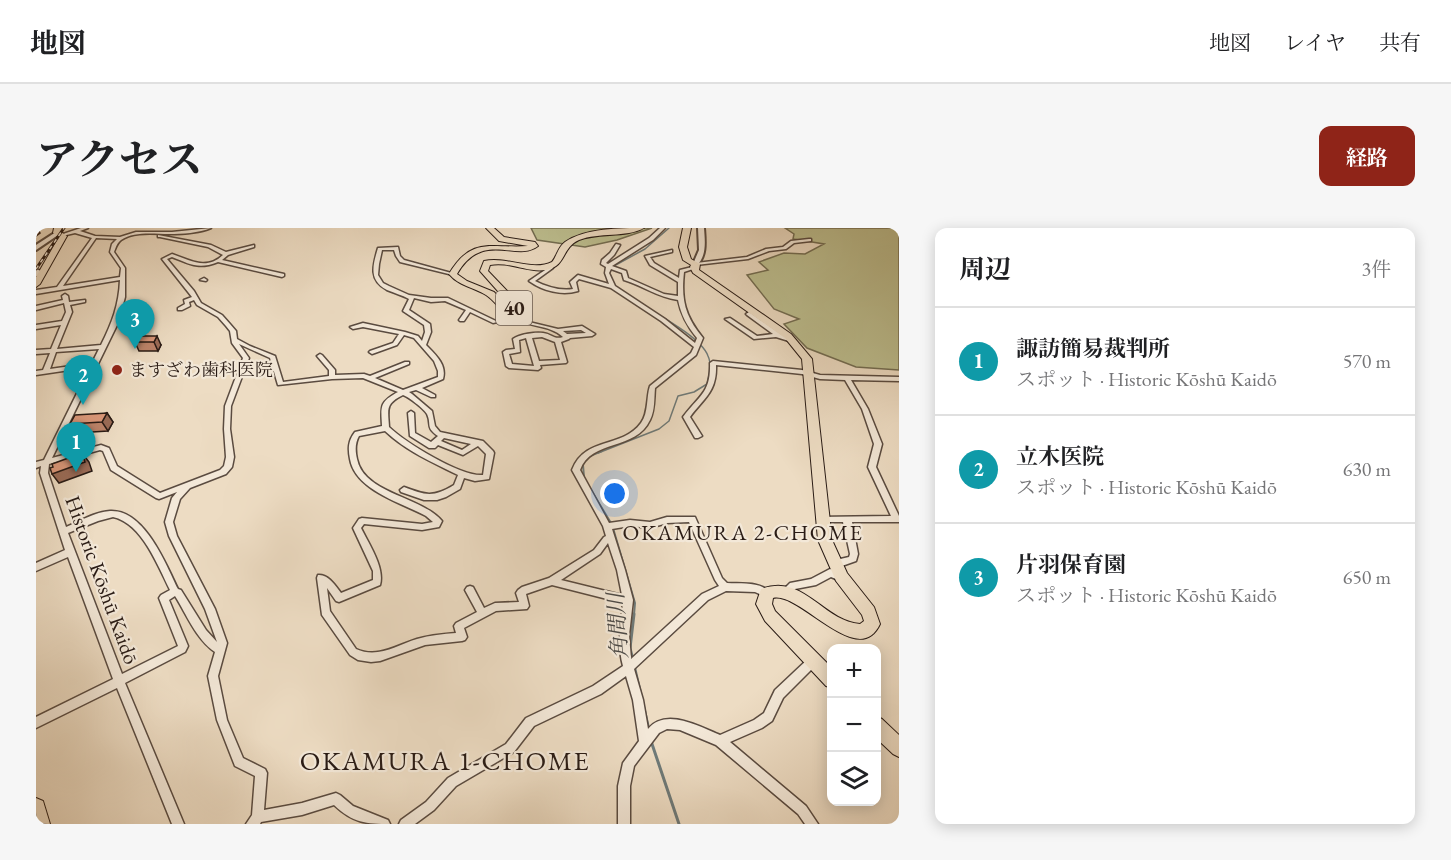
<!DOCTYPE html>
<html lang="ja">
<head>
<meta charset="utf-8">
<style>
	:root { --surface:#fff; --page:#f6f6f6; --text:#202124; --muted:#757577; --line:#e0e0e0; --accent:#8f2418 }
	body { margin:0; font-family:"EB Garamond","Noto Serif JP",serif; background:var(--page); color:var(--text) }
	.controls { position:absolute; right:18px; bottom:18px; display:grid; overflow:hidden; border-radius:12px; box-shadow:0 3px 15px #0003 }
	.controls button { width:54px; height:54px; display:grid; place-items:center; padding:0; border:0; border-bottom:2px solid var(--line); background:var(--surface); color:var(--text); font:30px sans-serif }
	.you { position:absolute; left:579px; top:266px; width:21px; height:21px; margin:-15px; border:4px solid #fff; border-radius:50%; background:#1a73e8; box-shadow:0 0 0 9px #1a73e833 }
	.badge { display:grid; place-items:center; width:39px; height:39px; border-radius:50%; background:var(--accent); color:#fff; font-size:20px; font-weight:700 }
	.pin { position:absolute; translate:-50% -50px; filter:drop-shadow(0 2px 3px #0008) }
	.pin::after { content:''; position:absolute; top:32px; width:21px; height:18px; background:inherit; clip-path:polygon(0 0,100% 0,50% 100%) }
	.list { margin:0; padding:0; list-style:none }
	h2 { display:flex; justify-content:space-between; align-items:center; height:78px; margin:0; padding:0 24px; font-size:26px }
	h2 small { font-size:20px; font-weight:400; color:var(--muted) }
	.list li { display:grid; grid-template-columns:39px 1fr auto; gap:18px; align-items:center; box-sizing:border-box; height:108px; padding:0 24px; border-top:2px solid var(--line) }
	.list b { display:block; font-size:22px; white-space:nowrap }
	.list p { margin:0; font-size:20px; white-space:nowrap; color:var(--muted) }
	.list em { font-size:20px; font-style:normal; color:var(--muted) }
	.icon { flex:none; width:33px; height:33px; fill:none; stroke:currentColor; stroke-width:2; stroke-linecap:round; stroke-linejoin:round }
	.map { position:relative; flex:none; width:863px; height:596px; overflow:hidden; border-radius:12px }
	header { display:flex; align-items:center; gap:36px; box-sizing:border-box; height:84px; padding:0 30px; background:var(--surface); border-bottom:2px solid var(--line) }
	header strong { font-size:28px }
	nav { display:flex; gap:33px; margin-inline-start:auto; font-size:21px }
	.intro { display:flex; align-items:center; justify-content:space-between; box-sizing:border-box; height:144px; padding:0 36px }
	h1 { margin:0; font-size:42px }
	.button { padding:15px 27px; border-radius:12px; background:var(--accent); color:#fff; font-size:21px; font-weight:700 }
	main { display:flex; gap:36px; padding:0 36px }
	aside { flex:1; background:var(--surface); border-radius:12px; box-shadow:0 3px 15px #0003 }
	.map>svg:first-child { display:block }
	.green { fill:#bdbf90; stroke:#736d52; stroke-width:1.5 }
	.lines { fill:none; stroke-linecap:round; stroke-linejoin:round }
	.stream-far2 { stroke:#6e7a79; stroke-width:1.5 }
	.stream-far1 { stroke:#6e7a79; stroke-width:2 }
	.stream { stroke:#6e7a79; stroke-width:3 }
	.minor-casing { stroke:#5a4b40; stroke-width:3 }
	.tertiary-casing { stroke:#5a4b40; stroke-width:4 }
	.primary-casing { stroke:#291b15; stroke-width:2 }
	.trunk-casing { stroke:#291b15; stroke-width:2 }
	.minor { fill:#f3e8d8; fill-rule:evenodd }
	.tertiary { fill:#f3e8d8; fill-rule:evenodd }
	.primary { fill:#eddcc3; fill-rule:evenodd }
	.trunk { fill:#eddcc3; fill-rule:evenodd }
	.rail-casing { stroke:#291b15; stroke-width:3 }
	.rail { stroke:#f3e8d8; stroke-width:1.5; stroke-dasharray:4; stroke-linecap:butt }
	.wall { fill:#bd846a; stroke:#291b15; stroke-width:1.5 }
	.shaded-wall { fill:#9a6b56; stroke:#291b15; stroke-width:1.5 }
	.building { fill:#dc997b; stroke:#291b15; stroke-width:1.5 }
	.poi-dot { fill:#8f2418; stroke:#f3e8d8; stroke-width:2 }
	.labels { text-anchor:middle; stroke-width:4.5; stroke-linejoin:round; paint-order:stroke }
	.far-poi-label { font-size:18px; fill:#291b15; stroke:#f3e8d8; text-anchor:start }
	.shield { fill:#f3e8d8; stroke:#665850; stroke-width:1.5 }
	.shield-label { font-size:20px; font-weight:bold; fill:#291b15 }
	.street-label { font-size:21px; fill:#291b15; stroke:#f3e8d8 }
	.neighbourhood-label { font-size:22px; letter-spacing:1.5px; fill:#291b15; stroke:#f3e8d8 }
	.water-label { font-size:22px; font-style:italic; fill:#4c4a47; stroke:#f3e8d8 }
	.near-neighbourhood-label { font-size:27px; letter-spacing:1.5px; fill:#291b15; stroke:#f3e8d8 }
</style>
</head>
<body>
<header>
<strong>地図</strong>
<nav><a>地図</a><a>レイヤ</a><a>共有</a></nav>
</header>
<div class="intro"><h1>アクセス</h1><a class="button">経路</a></div>
<main>
<div class="map">
<svg width="863" height="596" viewBox="0 0 863 596">
	<rect width="100%" height="100%" fill="#eddcc3"/>
	<filter id="stains"><feTurbulence type="fractalNoise" baseFrequency=".00333" numOctaves="4"/><feColorMatrix values="0 0 0 0 .2 0 0 0 0 .09 0 0 0 0 .02 0 0 0 .5 -.17"/></filter>
	<radialGradient id="worn" r=".72"><stop offset=".6" stop-color="#630" stop-opacity="0"/><stop offset="1" stop-color="#630" stop-opacity=".3"/></radialGradient>
	<g class="green">
		<polygon points="495,0 616,0 581,12 549,19 501,12"/>
		<polygon points="749,0 863,0 863,142 820,139 771,120 748,96 763,91 738,81 711,47 732,42 723,34 748,25 769,26 788,16 757,11 758,6"/>
	</g>
	<g class="lines">
		<g class="stream-far2">
			<polyline points="576,39 609,21 633,0"/>
			<polyline points="590,66 608,77"/>
			<path d="M562,225L623,201L633,193L642,168L658,164L671,156C673,147 676,136 672,128C666,111 628,90 613,81"/>
		</g>
		<g class="stream-far1">
			<polyline points="554,228 566,223"/>
			<polyline points="547,237 548,249"/>
			<polyline points="550,254 575,295"/>
			<polyline points="577,300 599,375 598,387"/>
		</g>
		<g class="stream">
			<polyline points="597,432 594,420 598,386"/>
			<polyline points="598,437 613,502"/>
			<polyline points="615,513 643,596"/>
		</g>
		<g class="minor-casing">
			<g id="minor">
				<path d="M45,0H52L44,3L59,8L84,9L100,4H136L175,0C163,5 146,6 133,6C118,6 98,3 85,12C81,15 80,19 78,24L89,40V69L82,95L16,230L65,217L73,220L81,238L124,265L184,242L188,238L190,229L188,201L189,178L207,130L196,115L194,103L190,98L182,89L161,77L158,72L153,74L154,78L146,82H142V80L149,76L148,72L156,69L126,31L136,26C154,32 170,43 187,27L172,19L124,9H122V7L175,17L190,24L218,17V19L192,27L186,32L248,46V48L246,49L182,34C162,42 154,36 136,29L131,31L158,63L165,75L186,87L194,96L200,103L201,111L214,118L239,128L247,154L293,148V142L281,128L284,126L286,127L299,142V147L328,146L334,148L369,134H373V136L339,150L367,162L402,149V143L398,133L378,110L368,107L361,117L336,126L333,124L334,123L357,115L363,106L327,99L317,101L314,99L327,95L369,104L382,108L386,113L389,104L388,97L367,83L373,71C366,67 358,65 351,62C332,52 337,37 342,20L362,19L364,28L368,32L419,46L417,47L364,34L360,28L358,22H346L343,36L342,47L347,55L353,58L373,67L395,70H412L462,94L457,95L434,84L428,93H424L423,92L430,82L409,73L395,74L378,70L373,82L394,96L395,104L390,117C400,127 411,137 407,151L386,160L399,167V169H395L380,162L373,164L376,166L396,183L399,198L404,204L447,213L457,223L458,225L453,251L439,253L428,250L424,261L410,269L401,272H388L365,264L364,262L368,259C389,267 397,270 418,257L422,247C396,234 370,223 349,203L323,208C319,215 319,222 321,231C328,266 385,268 406,293L403,299L386,302L328,296L325,300C333,316 349,340 344,357L303,374L300,373L291,360L294,383L320,421C342,431 361,417 381,411C394,407 407,406 420,405L418,398L420,395L441,384L429,362L431,359L434,358L437,359L448,380L459,375L483,374L480,365L482,362L486,359L513,350L558,322L568,309L570,308L567,298L536,242C549,208 586,221 605,195C613,184 610,169 614,158L655,125L658,119L625,93L575,60L543,51L540,54L542,63C526,68 507,63 493,53L515,38L517,39V40L499,53C511,59 524,63 537,61L534,54L542,47L573,56L569,45L570,39L565,36L566,32L574,25L580,16L584,17L578,27L570,35L572,36L613,10L624,0H629L617,12L576,38L590,43L592,50L628,66L642,68V54L614,37L609,28L636,22V24L614,29L618,35L643,50L644,42L660,38V40L648,44C645,72 649,88 667,110L660,127L619,160C618,171 619,182 614,192C600,223 555,211 544,242L573,295L594,292L614,294L631,289H659L686,350L691,355C706,356 724,353 735,365L733,368L730,369L719,364L690,363L672,372L598,441L607,472L612,501C630,479 664,499 684,507L718,492L728,485L739,462L773,430L777,428L781,430L782,433L781,436L747,470L736,493L726,500L694,514L770,578L782,596H769L762,586L680,517L644,502L631,501L623,505L598,538L594,558V596H582V558L587,535L603,513L597,472L590,448L565,466L498,498L478,524L420,558L398,582L379,596H363L365,592L390,574L412,550L470,516L490,490L557,458L587,438C581,417 585,396 587,375L516,357L490,366L493,378L491,381L460,383L428,400L431,409L429,412L426,413L389,417L344,433L335,434L322,432L314,427L286,387L281,350L282,347C292,346 299,357 305,365L337,352V343L317,300L323,291L326,290L386,296L397,294L390,288C366,275 319,262 314,231C312,221 312,213 319,204L346,198C345,179 343,174 362,164L327,150L296,151L242,157L234,130L203,116L213,130L195,178L194,201L198,229L196,239L190,246L154,260L144,271L137,294L141,308L179,381L191,415L182,448L191,492L207,530L229,541L231,545L228,582L266,575L300,565L304,567L317,578L352,592L354,596C330,596 317,595 298,577L266,587L225,594L224,596H210L216,587L219,548L199,538L181,492L172,448L179,424C160,411 151,387 139,368L133,372L152,418L149,424L89,455L148,596H136L81,460L0,500V489L77,451L32,329L0,343V335L29,322L4,245L5,238L0,240V234L8,232L54,139L0,147V143L7,142L14,125L0,126V122L15,121L25,97L0,101V97L26,93L30,84L28,75L0,82V78L27,72L26,68L29,66L32,68L33,74L49,72V74L34,77L36,84L21,121L65,117C76,95 83,77 84,52L0,66V62L21,59L56,10L39,5L26,8L24,7ZM60,10L81,11L76,16L74,24L85,40L84,49L27,58ZM575,41L586,45L588,52C608,58 621,69 642,72C645,87 651,98 661,110L659,115L629,91L579,58L573,45ZM63,121L56,135L14,141L20,124ZM367,167C373,169 388,181 391,186C396,197 389,199 402,208L395,214L379,205L378,185L375,183L372,185L374,208L393,220H399L402,217L427,227L442,218L450,226L447,247C425,249 370,215 353,199C352,181 349,176 367,167ZM408,210L435,216L426,222L405,213ZM64,222L67,223L75,242L120,270L123,271L141,264L136,270L129,294L133,308L169,381L181,414L170,402L145,362L142,361C130,336 108,281 74,283C59,284 44,293 30,299L12,245L13,236ZM77,289C106,295 122,338 134,362L125,367L123,370L142,418L86,446L32,305L62,293ZM653,294L679,352L683,358L666,366L595,431L593,407L597,372L589,342L576,301L594,298L614,300L631,295ZM572,315L581,342L586,367L525,352L564,326Z"/>
				<polygon points="773,11 775,11 775,13 758,15 750,21 733,23 712,31 660,37 658,36 660,35 711,29 730,21 747,19 755,13"/>
				<polygon points="0,41 5,43 4,46 6,48 5,49 0,48"/>
				<polygon points="168,50 171,52 170,53 164,52"/>
				<polygon points="713,84 746,107 759,112 756,114 740,109 718,111 689,91 694,90 721,108 737,106 711,87 710,86"/>
				<path d="M477,87H481L493,94L522,101L546,98L559,106L556,108L534,110L533,111L525,114L531,134L530,135L504,137L505,140L502,142L473,140L470,138L467,124L470,122L479,121L477,111C484,106 499,104 507,105C516,106 518,112 527,109C513,96 492,100 477,89ZM545,102L550,105L531,106L527,103ZM506,109L519,114L524,132L503,133L496,110ZM490,110L498,138L476,136L473,126L484,124L483,112Z"/>
				<path d="M677,133L766,142L784,147L863,149V153L815,152L832,181L846,216L840,239L863,288V294H816L822,326L820,333L803,339L800,338L799,335L800,332L813,329L814,326L807,294H785L781,291L782,289L855,288L832,239L838,216L826,181L809,152L784,151L766,146L680,137C681,164 668,170 654,189L666,208L662,210H659L647,189C663,167 675,165 674,135Z"/>
				<polygon points="794,341 808,346 809,349 808,352 805,353 795,349 780,357 759,361 751,367 748,366 746,363 754,355 775,351"/>
			</g>
		</g>
		<g class="tertiary-casing">
			<g id="tertiary">
				<path d="M662,0H668C669,13 671,29 660,38L657,36L663,22Z"/>
				<polygon points="20,4 25,5 0,22 0,17"/>
			</g>
		</g>
		<g class="primary-casing">
			<g id="primary">
				<path d="M450,0H458L468,9L499,14L502,18C480,35 447,1 421,46L431,53L458,64L473,81L468,70L444,43L448,33C471,28 496,44 516,34C521,28 522,19 529,14C549,0 584,0 608,0C590,10 563,4 543,12C525,20 531,38 510,42C491,45 473,33 454,37L452,43L475,67L484,88L479,91C465,86 461,74 450,67C437,59 423,58 413,46C436,7 456,21 492,18L463,13Z"/>
				<path d="M647,0H655L651,19L655,31L664,36L663,42L755,106L776,131L796,312L811,345L838,379L844,396C822,443 764,363 737,370L736,376L739,383L796,440V460L790,458L729,393L720,376L725,361C768,345 785,392 824,396L828,393L826,387L800,353L782,312L766,131L749,110L657,45L654,39L655,37L647,32L643,19Z"/>
				<polygon points="840,488 846,491 863,507 863,529 857,526 840,510"/>
			</g>
		</g>
		<g class="trunk-casing">
			<g id="trunk">
				<polygon points="18,0 26,0 25,4 31,8 4,56 0,59 0,49 23,9 17,5"/>
				<polygon points="0,570 7,573 14,596 0,596"/>
			</g>
		</g>
		<use href="#minor" class="minor"/>
		<use href="#tertiary" class="tertiary"/>
		<use href="#primary" class="primary"/>
		<use href="#trunk" class="trunk"/>
		<g class="rail-casing">
			<polyline id="rail" points="0,41 28,0"/>
		</g>
		<use href="#rail" class="rail"/>
	</g>
	<g class="wall">
		<polygon points="104,108 125,117 122,123 103,123 99,114"/>
		<polygon points="71,185 77,194 72,203 40,205 34,196"/>
	</g>
	<g class="shaded-wall">
		<polygon points="0,0 1,0 4,5 0,8"/>
		<polygon points="121,108 125,117 122,123 118,114"/>
		<polygon points="71,185 77,194 72,203 66,194"/>
		<polygon points="46,225 53,234 56,243 23,255 16,246"/>
	</g>
	<g class="building">
		<polygon points="104,108 121,108 118,114 99,114"/>
		<polygon points="71,185 66,194 34,196 39,187"/>
		<polygon points="46,225 49,234 16,246 14,240 17,239 16,236"/>
	</g>
	<circle class="poi-dot" cx="81" cy="142" r="6"/>
	<g class="labels">
		<g class="far-poi-label">
			<text x="93" y="148">ますざわ歯科医院</text>
		</g>
		<rect class="shield" x="460" y="63" width="36" height="34" rx="4.5"/>
		<g class="shield-label">
			<text x="478" y="87">40</text>
		</g>
		<g class="street-label">
			<text transform="translate(66 352) rotate(70)" y="7">Historic Kōshū Kaidō</text>
		</g>
		<g class="neighbourhood-label">
			<text x="707" y="312">OKAMURA 2-CHOME</text>
		</g>
		<g class="water-label">
			<text transform="translate(581 398) rotate(-94)" y="8">角間川</text>
		</g>
		<g class="near-neighbourhood-label">
			<text x="409" y="542">OKAMURA 1-CHOME</text>
		</g>
	</g>
	<rect width="100%" height="100%" filter="url(#stains)"/>
	<rect width="100%" height="100%" fill="url(#worn)"/>
</svg>
<div class="controls">
<button>+</button>
<button>−</button>
<button><svg class="icon" aria-label="layers" viewBox="0 0 24 24"><path d="M12 4l9 5-9 5-9-5zM3 14l9 5 9-5"/></svg></button>
</div>
<div class="you"></div>
<div class="pin badge" style="left:40px;top:244px;background:#0f9aa8">1</div>
<div class="pin badge" style="left:47px;top:177px;background:#0f9aa8">2</div>
<div class="pin badge" style="left:99px;top:121px;background:#0f9aa8">3</div>
</div>
<aside>
<h2>周辺<small>3件</small></h2>
<ul class="list">
<li><span class="badge" style="background:#0f9aa8">1</span><div><b>諏訪簡易裁判所</b><p>スポット · Historic Kōshū Kaidō</p></div><em>570 m</em></li>
<li><span class="badge" style="background:#0f9aa8">2</span><div><b>立木医院</b><p>スポット · Historic Kōshū Kaidō</p></div><em>630 m</em></li>
<li><span class="badge" style="background:#0f9aa8">3</span><div><b>片羽保育園</b><p>スポット · Historic Kōshū Kaidō</p></div><em>650 m</em></li>
</ul>
</aside>
</main>
</body>
</html>
